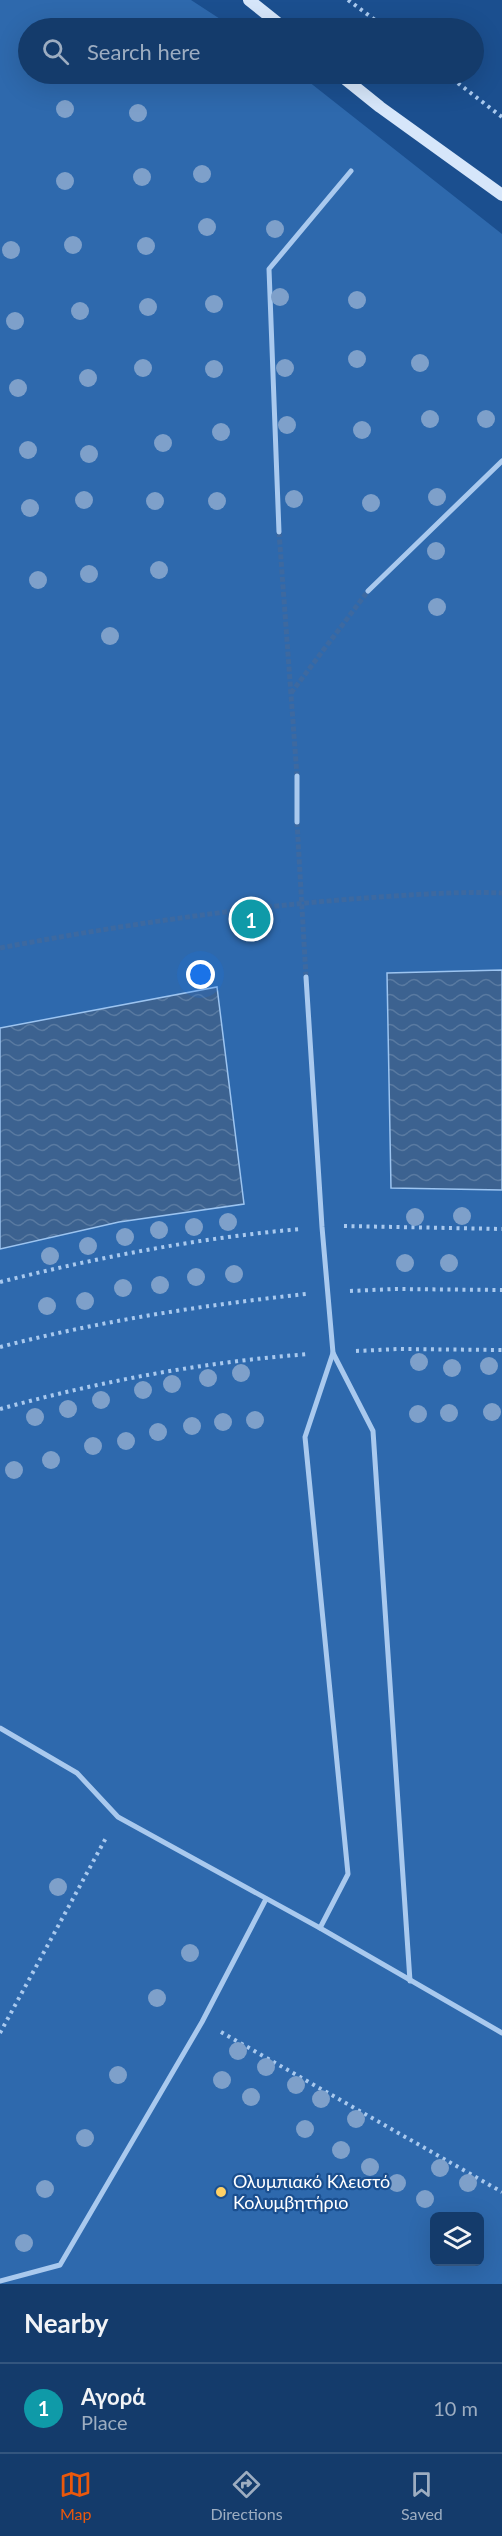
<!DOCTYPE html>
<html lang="en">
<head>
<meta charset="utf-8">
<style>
	:root { --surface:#143b6b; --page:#214673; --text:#f1f3f6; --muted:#9dadc1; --line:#33557e; --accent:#ea580c }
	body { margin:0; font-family:Lato,sans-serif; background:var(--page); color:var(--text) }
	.controls { position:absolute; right:18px; bottom:18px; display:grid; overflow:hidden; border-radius:9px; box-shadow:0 6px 24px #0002 }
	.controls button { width:54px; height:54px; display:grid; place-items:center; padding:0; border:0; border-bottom:2px solid var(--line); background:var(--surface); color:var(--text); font:30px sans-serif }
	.you { position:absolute; left:201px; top:975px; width:21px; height:21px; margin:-15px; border:4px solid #fff; border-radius:50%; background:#1a73e8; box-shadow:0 0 0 9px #1a73e833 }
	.badge { display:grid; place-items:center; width:39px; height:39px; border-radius:50%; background:var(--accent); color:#fff; font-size:20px; font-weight:700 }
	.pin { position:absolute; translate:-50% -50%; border:3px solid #fff; box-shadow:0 2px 6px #0006 }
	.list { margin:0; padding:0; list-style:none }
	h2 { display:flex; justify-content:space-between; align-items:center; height:78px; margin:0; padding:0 24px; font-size:26px }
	h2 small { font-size:20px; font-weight:400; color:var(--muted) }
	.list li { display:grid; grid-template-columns:39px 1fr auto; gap:18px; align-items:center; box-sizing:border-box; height:90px; padding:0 24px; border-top:2px solid var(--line) }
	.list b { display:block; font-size:22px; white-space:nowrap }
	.list p { margin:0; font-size:20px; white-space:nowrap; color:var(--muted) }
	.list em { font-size:20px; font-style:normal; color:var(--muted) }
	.icon { flex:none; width:33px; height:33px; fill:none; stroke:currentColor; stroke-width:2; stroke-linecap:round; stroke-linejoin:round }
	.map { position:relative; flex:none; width:502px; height:2284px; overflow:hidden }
	.search { position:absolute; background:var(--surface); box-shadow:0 6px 24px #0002; left:18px; right:18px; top:18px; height:66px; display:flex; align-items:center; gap:15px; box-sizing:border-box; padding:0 21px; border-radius:33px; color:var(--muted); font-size:22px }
	.sheet { height:168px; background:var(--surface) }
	nav { display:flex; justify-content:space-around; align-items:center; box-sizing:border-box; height:84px; border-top:2px solid var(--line); background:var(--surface); font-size:16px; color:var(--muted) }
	nav a { display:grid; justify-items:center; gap:3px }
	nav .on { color:var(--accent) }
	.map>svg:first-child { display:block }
	.pitch { fill:#2e69ad; fill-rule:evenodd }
	.water { fill:url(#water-waves); stroke:#9cc4f0; stroke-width:1.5 }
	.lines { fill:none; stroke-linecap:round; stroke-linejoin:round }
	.pedestrian-tunnel { stroke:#3d69a0; stroke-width:5; stroke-dasharray:5 2.5; stroke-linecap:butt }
	.path { stroke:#a9c9ee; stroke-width:4; stroke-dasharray:3 4.5; stroke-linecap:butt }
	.pedestrian { stroke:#a9c9ee; stroke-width:5 }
	.secondary { stroke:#d6e6fa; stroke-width:12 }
	.tree { fill:#7ea0ca }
	.poi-dot { fill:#ffd166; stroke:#1b4f8f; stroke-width:2 }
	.labels { text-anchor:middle; stroke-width:4.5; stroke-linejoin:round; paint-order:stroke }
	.poi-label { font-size:18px; fill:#fff; stroke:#1b4f8f; text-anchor:start }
</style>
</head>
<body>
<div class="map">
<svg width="502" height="2284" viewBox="0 0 502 2284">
	<defs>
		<pattern id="water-waves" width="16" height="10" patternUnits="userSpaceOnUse" patternTransform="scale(1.5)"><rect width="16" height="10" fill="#3c6290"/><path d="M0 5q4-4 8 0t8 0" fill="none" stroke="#597aa1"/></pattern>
	</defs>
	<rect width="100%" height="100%" fill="#1b4f8f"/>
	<path class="pitch" d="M0,0H191L234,28H28V74H299L502,234V2284H0ZM434,2216H480V2262H434Z"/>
	<g class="water">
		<polygon points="502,970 502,1190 391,1188 387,973"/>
		<polygon points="217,987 244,1204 119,1222 0,1249 0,1028"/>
	</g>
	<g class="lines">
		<g class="pedestrian-tunnel">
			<polyline points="279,532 297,776"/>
			<polyline points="291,693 368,591"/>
			<polyline points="297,822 306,977"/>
			<path d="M0,948C121,925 243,907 365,898C411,895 457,891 502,893"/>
		</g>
		<g class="path">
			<polyline points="348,0 386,28"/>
			<polyline points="446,74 502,117"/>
			<polyline points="344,1226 502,1229"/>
			<path d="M0,1282C99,1257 199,1238 300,1229"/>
			<polyline points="350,1291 395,1289 502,1290"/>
			<path d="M0,1347C100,1321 204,1305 306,1294"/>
			<polyline points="356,1351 399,1349 502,1350"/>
			<path d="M0,1409C101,1381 204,1362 309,1354"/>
			<polyline points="221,2032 502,2192"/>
			<polyline points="0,2033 107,1836"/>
		</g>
		<g class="pedestrian">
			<polyline points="279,532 269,269 351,171"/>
			<polyline points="368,591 502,461"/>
			<polyline points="297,776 297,822"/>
			<polyline points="306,977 322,1227 333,1353 305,1437 348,1874 320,1928"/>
			<polyline points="333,1353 373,1431 410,1981"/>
			<polyline points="0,1728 77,1773 118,1817 320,1928 502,2033"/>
			<polyline points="0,2281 60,2265 202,2022 266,1899"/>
		</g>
		<g class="secondary">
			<polyline points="249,0 284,28"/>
			<polyline points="339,74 380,107 502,195"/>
		</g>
	</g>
	<g class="tree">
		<circle cx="65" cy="109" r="9"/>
		<circle cx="138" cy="113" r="9"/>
		<circle cx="202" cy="174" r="9"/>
		<circle cx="142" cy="177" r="9"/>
		<circle cx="65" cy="181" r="9"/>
		<circle cx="207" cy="227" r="9"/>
		<circle cx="275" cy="229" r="9"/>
		<circle cx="73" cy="245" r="9"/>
		<circle cx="146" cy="246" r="9"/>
		<circle cx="11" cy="250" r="9"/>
		<circle cx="280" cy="297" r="9"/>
		<circle cx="357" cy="300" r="9"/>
		<circle cx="214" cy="304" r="9"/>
		<circle cx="148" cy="307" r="9"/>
		<circle cx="80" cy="311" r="9"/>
		<circle cx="15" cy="321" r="9"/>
		<circle cx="357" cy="359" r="9"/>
		<circle cx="420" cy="363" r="9"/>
		<circle cx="143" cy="368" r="9"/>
		<circle cx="285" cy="368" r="9"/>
		<circle cx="214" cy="369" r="9"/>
		<circle cx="88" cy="378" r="9"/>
		<circle cx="18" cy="388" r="9"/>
		<circle cx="430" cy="419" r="9"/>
		<circle cx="486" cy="419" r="9"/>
		<circle cx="287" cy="425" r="9"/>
		<circle cx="362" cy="430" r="9"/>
		<circle cx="221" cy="432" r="9"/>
		<circle cx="163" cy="443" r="9"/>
		<circle cx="28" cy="450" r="9"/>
		<circle cx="89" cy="454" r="9"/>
		<circle cx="437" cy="497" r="9"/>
		<circle cx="294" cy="499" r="9"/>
		<circle cx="84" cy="500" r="9"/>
		<circle cx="155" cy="501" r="9"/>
		<circle cx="217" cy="501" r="9"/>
		<circle cx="371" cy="503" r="9"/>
		<circle cx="30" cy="508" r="9"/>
		<circle cx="436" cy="551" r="9"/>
		<circle cx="159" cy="570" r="9"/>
		<circle cx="89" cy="574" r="9"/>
		<circle cx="38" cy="580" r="9"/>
		<circle cx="437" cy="607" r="9"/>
		<circle cx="110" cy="636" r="9"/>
		<circle cx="462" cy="1216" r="9"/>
		<circle cx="415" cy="1217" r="9"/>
		<circle cx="228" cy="1222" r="9"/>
		<circle cx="194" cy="1227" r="9"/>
		<circle cx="159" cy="1230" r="9"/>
		<circle cx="125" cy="1237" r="9"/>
		<circle cx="88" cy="1246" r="9"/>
		<circle cx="50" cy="1256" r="9"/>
		<circle cx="405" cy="1263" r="9"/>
		<circle cx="449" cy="1263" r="9"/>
		<circle cx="234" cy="1274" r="9"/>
		<circle cx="196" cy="1277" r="9"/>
		<circle cx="160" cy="1285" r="9"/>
		<circle cx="123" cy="1288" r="9"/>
		<circle cx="85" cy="1301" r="9"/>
		<circle cx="47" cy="1306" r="9"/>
		<circle cx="419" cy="1362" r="9"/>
		<circle cx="489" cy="1366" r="9"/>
		<circle cx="452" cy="1368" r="9"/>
		<circle cx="241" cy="1373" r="9"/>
		<circle cx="208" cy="1378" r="9"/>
		<circle cx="172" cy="1384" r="9"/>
		<circle cx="143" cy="1390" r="9"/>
		<circle cx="101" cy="1400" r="9"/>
		<circle cx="68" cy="1409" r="9"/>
		<circle cx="492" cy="1412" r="9"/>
		<circle cx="449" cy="1413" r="9"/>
		<circle cx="418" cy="1414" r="9"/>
		<circle cx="35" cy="1417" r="9"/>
		<circle cx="255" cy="1420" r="9"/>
		<circle cx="223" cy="1422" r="9"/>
		<circle cx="192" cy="1426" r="9"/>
		<circle cx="158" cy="1432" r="9"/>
		<circle cx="126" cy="1441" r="9"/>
		<circle cx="93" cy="1446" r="9"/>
		<circle cx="51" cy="1460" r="9"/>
		<circle cx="14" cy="1470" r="9"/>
		<circle cx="58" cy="1887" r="9"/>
		<circle cx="190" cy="1953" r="9"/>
		<circle cx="157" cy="1998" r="9"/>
		<circle cx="238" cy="2051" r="9"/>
		<circle cx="266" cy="2067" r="9"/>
		<circle cx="118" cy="2075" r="9"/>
		<circle cx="222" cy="2080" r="9"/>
		<circle cx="296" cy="2085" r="9"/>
		<circle cx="251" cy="2097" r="9"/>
		<circle cx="321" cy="2099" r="9"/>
		<circle cx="356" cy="2119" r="9"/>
		<circle cx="305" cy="2129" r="9"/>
		<circle cx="85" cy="2138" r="9"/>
		<circle cx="341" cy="2150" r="9"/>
		<circle cx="370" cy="2167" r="9"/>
		<circle cx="440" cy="2168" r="9"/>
		<circle cx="397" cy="2183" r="9"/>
		<circle cx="468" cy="2183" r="9"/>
		<circle cx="45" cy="2189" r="9"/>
		<circle cx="425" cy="2199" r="9"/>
		<circle cx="24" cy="2243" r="9"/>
	</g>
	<circle class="poi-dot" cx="221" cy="2192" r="6"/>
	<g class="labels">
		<g class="poi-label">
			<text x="233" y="2188">Ολυμπιακό Κλειστό<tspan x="233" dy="21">Κολυμβητήριο</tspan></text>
		</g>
	</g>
</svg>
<div class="controls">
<button><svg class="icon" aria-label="layers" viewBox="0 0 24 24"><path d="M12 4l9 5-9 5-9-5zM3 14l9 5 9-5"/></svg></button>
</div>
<div class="you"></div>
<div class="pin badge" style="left:251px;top:919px;background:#0f9aa8">1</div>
<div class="search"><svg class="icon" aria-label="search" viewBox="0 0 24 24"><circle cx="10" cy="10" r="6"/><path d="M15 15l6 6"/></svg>Search here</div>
</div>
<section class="sheet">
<h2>Nearby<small></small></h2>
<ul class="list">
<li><span class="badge" style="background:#0f9aa8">1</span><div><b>Αγορά</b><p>Place</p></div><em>10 m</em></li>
</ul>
</section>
<nav>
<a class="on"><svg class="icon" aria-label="map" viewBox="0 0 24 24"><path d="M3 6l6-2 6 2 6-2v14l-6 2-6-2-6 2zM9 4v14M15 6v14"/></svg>Map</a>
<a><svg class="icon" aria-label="directions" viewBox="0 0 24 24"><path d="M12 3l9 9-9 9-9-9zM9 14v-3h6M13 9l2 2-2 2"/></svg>Directions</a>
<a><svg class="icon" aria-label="saved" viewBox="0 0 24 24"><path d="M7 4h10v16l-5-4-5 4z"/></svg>Saved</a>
</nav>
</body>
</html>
